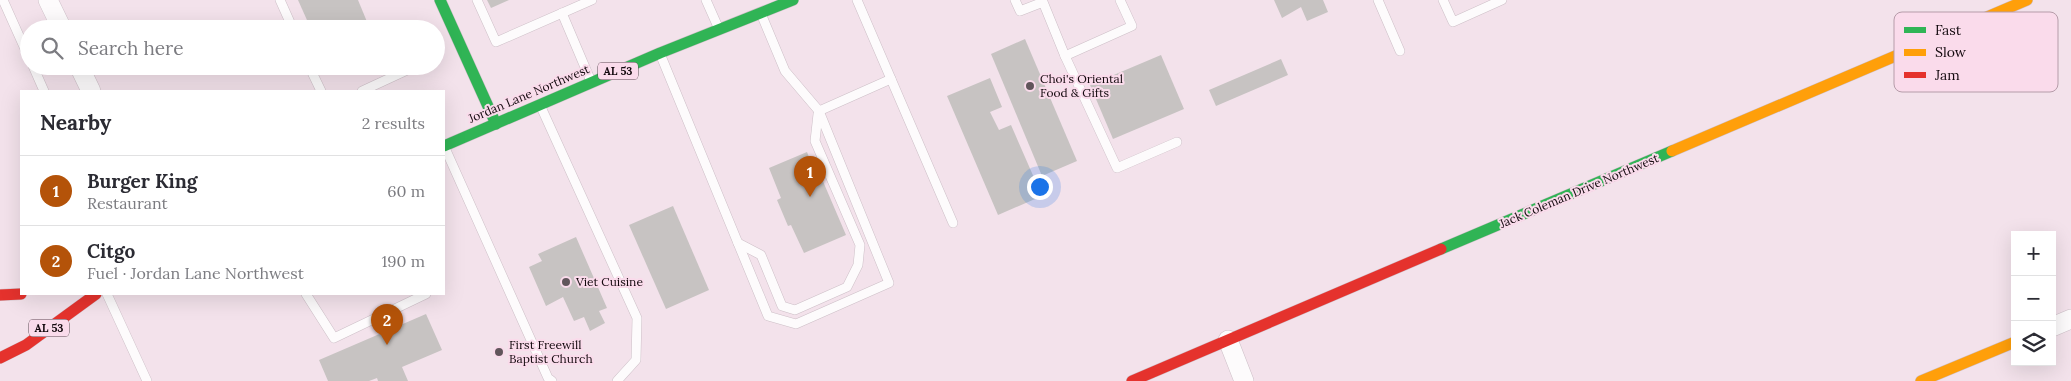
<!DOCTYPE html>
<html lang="en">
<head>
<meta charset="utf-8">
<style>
	:root { --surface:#fff; --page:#f7f7f7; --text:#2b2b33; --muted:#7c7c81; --line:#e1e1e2; --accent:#b45309 }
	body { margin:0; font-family:Lora,serif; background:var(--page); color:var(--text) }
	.controls { position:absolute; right:15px; bottom:15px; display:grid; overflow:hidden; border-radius:0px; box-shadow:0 5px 20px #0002 }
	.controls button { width:45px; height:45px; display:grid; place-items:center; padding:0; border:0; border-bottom:1px solid var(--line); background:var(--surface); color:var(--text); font:25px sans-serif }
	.you { position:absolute; left:1039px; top:186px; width:18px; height:18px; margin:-12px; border:4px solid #fff; border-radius:50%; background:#1a73e8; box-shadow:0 0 0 8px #1a73e833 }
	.badge { display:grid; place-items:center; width:32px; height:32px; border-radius:50%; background:var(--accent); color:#fff; font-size:16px; font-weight:700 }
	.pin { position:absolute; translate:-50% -41px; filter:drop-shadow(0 1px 2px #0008) }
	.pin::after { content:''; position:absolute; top:26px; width:18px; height:15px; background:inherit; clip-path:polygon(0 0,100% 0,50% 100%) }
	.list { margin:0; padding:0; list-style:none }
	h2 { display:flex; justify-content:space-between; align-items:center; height:65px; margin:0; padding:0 20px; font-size:21px }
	h2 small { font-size:16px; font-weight:400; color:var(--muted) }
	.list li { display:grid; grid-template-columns:32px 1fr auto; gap:15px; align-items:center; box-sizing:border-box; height:70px; padding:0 20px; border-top:1px solid var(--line) }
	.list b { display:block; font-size:19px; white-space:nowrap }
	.list p { margin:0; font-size:16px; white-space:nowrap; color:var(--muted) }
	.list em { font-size:16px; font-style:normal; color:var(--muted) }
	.icon { flex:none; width:28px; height:28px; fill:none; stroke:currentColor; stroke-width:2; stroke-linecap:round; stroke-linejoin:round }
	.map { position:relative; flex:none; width:2071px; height:381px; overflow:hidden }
	.search { position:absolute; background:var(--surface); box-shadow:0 5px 20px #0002; left:20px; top:20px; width:425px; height:55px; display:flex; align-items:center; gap:12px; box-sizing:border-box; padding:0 18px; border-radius:28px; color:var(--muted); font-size:19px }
	.panel { position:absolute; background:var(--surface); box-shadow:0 5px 20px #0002; left:20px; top:90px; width:425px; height:205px; border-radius:0px }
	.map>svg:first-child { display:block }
	.building { fill:#c7c3c2 }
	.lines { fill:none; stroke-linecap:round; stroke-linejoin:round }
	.lane-casing { stroke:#cdbfc7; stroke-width:10 }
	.street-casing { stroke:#cdbfc7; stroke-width:20 }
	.fast-casing { stroke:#cdbfc7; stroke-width:12 }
	.slow-casing { stroke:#cdbfc7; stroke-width:12 }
	.jam-casing { stroke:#cdbfc7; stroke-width:12 }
	.lane { stroke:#fdfbfc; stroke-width:9 }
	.street { stroke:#fdfbfc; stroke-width:19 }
	.fast { stroke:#30b455; stroke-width:11 }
	.slow { stroke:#ff9f0a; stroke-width:11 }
	.jam { stroke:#e5322d; stroke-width:11 }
	.poi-dot { fill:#61555b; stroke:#fadbeb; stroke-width:2 }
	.labels { text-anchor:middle; stroke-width:4; stroke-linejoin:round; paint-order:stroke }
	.shield { fill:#fadbeb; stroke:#584850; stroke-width:1 }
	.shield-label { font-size:11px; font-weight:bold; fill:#13090e }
	.poi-label { font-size:12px; fill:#13090e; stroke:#fadbeb; text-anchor:start }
	.street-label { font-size:12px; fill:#13090e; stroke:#fadbeb }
	.key { fill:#fadbeb; stroke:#b59ca9; stroke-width:1 }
	.key-label { font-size:14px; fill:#13090e }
</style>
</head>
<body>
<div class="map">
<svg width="2071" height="381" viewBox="0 0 2071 381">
	<rect width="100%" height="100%" fill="#f3e2eb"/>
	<g class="building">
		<polygon points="298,0 358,0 370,29 311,29"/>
		<polygon points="487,0 509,0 491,8"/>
		<polygon points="1274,0 1323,0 1328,12 1307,21 1301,7 1282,18"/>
		<polygon points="1025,39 1077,161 1042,176 991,54"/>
		<polygon points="1161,55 1184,109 1113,139 1090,85"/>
		<polygon points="1281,59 1288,75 1216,106 1209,90"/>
		<polygon points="990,78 1002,107 990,112 999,130 1011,125 1042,196 998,215 947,96"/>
		<polygon points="807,152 818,180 822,179 846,235 804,253 791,225 788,226 777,200 781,198 769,168"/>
		<polygon points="673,206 709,290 666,309 629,225"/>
		<polygon points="576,237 607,308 599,311 605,323 590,331 584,317 574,321 563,297 546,306 529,267 542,261 538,254"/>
		<polygon points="426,314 442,350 402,367 408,381 378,381 377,378 369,381 328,381 319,360"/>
	</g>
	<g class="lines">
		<g class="lane-casing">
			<g id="lane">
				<polyline points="3,0 29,58"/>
				<polyline points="280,0 293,29"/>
				<polyline points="477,0 496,42 592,0"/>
				<polyline points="706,0 718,27"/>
				<polyline points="857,0 953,223"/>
				<polyline points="1015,0 1020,11 1043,2 1065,56"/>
				<polyline points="1120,0 1132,26 1065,56 1117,168 1177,142"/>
				<polyline points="1378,0 1400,51"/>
				<polyline points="1443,0 1453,22 1502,0"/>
				<polyline points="562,13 590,79"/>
				<polyline points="661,56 768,316 796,324 889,283 819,111 785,71 762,16"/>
				<polyline points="33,66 44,91"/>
				<polyline points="309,66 321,91"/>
				<polyline points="362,91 416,66"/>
				<polyline points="541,107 637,318 636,360 617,381"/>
				<polyline points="819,111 891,79"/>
				<polyline points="445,148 548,378 552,381"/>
				<polyline points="738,243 761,255 782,306 795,310 847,287 858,265 860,245 815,141 818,114"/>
				<polyline points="107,294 147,381"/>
				<polyline points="306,294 334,338 426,294"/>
			</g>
		</g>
		<g class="street-casing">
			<g id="street">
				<polyline points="48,0 62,29"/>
				<polyline points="79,66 91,91"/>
				<polyline points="2052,327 2071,319"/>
				<polyline points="1228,340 1244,381"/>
			</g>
		</g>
		<g class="fast-casing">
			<g id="fast">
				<polyline points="440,0 496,124"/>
				<polyline points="444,146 660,53 793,0"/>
				<polyline points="1441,249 1672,151"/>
			</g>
		</g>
		<g class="slow-casing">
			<g id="slow">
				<polyline points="1672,151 2027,0"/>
				<polyline points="1921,381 2015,342"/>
			</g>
		</g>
		<g class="jam-casing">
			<g id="jam">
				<polyline points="0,295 21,294"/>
				<polyline points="0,358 26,345 96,294"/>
				<polyline points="1132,381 1441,249"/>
			</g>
		</g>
		<use href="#lane" class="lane"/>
		<use href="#street" class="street"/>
		<use href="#fast" class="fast"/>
		<use href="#slow" class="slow"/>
		<use href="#jam" class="jam"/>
	</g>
	<g class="poi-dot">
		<circle cx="1030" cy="86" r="5"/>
		<circle cx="566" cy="282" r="5"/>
		<circle cx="499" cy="352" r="5"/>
	</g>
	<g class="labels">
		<g class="shield">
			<rect x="598" y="62.5" width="40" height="17" rx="4"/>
			<rect x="29" y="319.5" width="40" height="17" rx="4"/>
		</g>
		<g class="shield-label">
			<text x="618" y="75">AL 53</text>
			<text x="49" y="332">AL 53</text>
		</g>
		<g class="poi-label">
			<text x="1040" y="83">Choi's Oriental<tspan x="1040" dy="14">Food &amp; Gifts</tspan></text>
			<text x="576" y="286">Viet Cuisine</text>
			<text x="509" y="349">First Freewill<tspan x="509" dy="14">Baptist Church</tspan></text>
		</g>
		<g class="street-label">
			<text transform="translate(529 94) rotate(-23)" y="4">Jordan Lane Northwest</text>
			<text transform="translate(1579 191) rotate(-23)" y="4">Jack Coleman Drive Northwest</text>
		</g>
	</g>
	<rect x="1894" y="12" width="164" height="80" rx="8" class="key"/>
	<rect x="1904" y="27" width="22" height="6" fill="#30b455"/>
	<rect x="1904" y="49" width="22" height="7" fill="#ff9f0a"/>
	<rect x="1904" y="72" width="22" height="6" fill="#e5322d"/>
	<g class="key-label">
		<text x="1935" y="35">Fast</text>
		<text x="1935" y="57">Slow</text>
		<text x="1935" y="80">Jam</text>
	</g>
</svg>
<div class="controls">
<button>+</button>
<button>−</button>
<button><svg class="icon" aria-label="layers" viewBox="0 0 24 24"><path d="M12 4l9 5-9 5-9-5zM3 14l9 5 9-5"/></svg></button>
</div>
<div class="you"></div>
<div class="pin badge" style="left:810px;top:197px">1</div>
<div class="pin badge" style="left:387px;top:345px">2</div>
<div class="search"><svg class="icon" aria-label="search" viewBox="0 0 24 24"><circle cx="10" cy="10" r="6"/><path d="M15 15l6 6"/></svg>Search here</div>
<section class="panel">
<h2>Nearby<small>2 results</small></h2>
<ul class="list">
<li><span class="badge">1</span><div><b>Burger King</b><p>Restaurant</p></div><em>60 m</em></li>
<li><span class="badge">2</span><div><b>Citgo</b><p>Fuel · Jordan Lane Northwest</p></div><em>190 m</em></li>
</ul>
</section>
</div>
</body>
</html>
